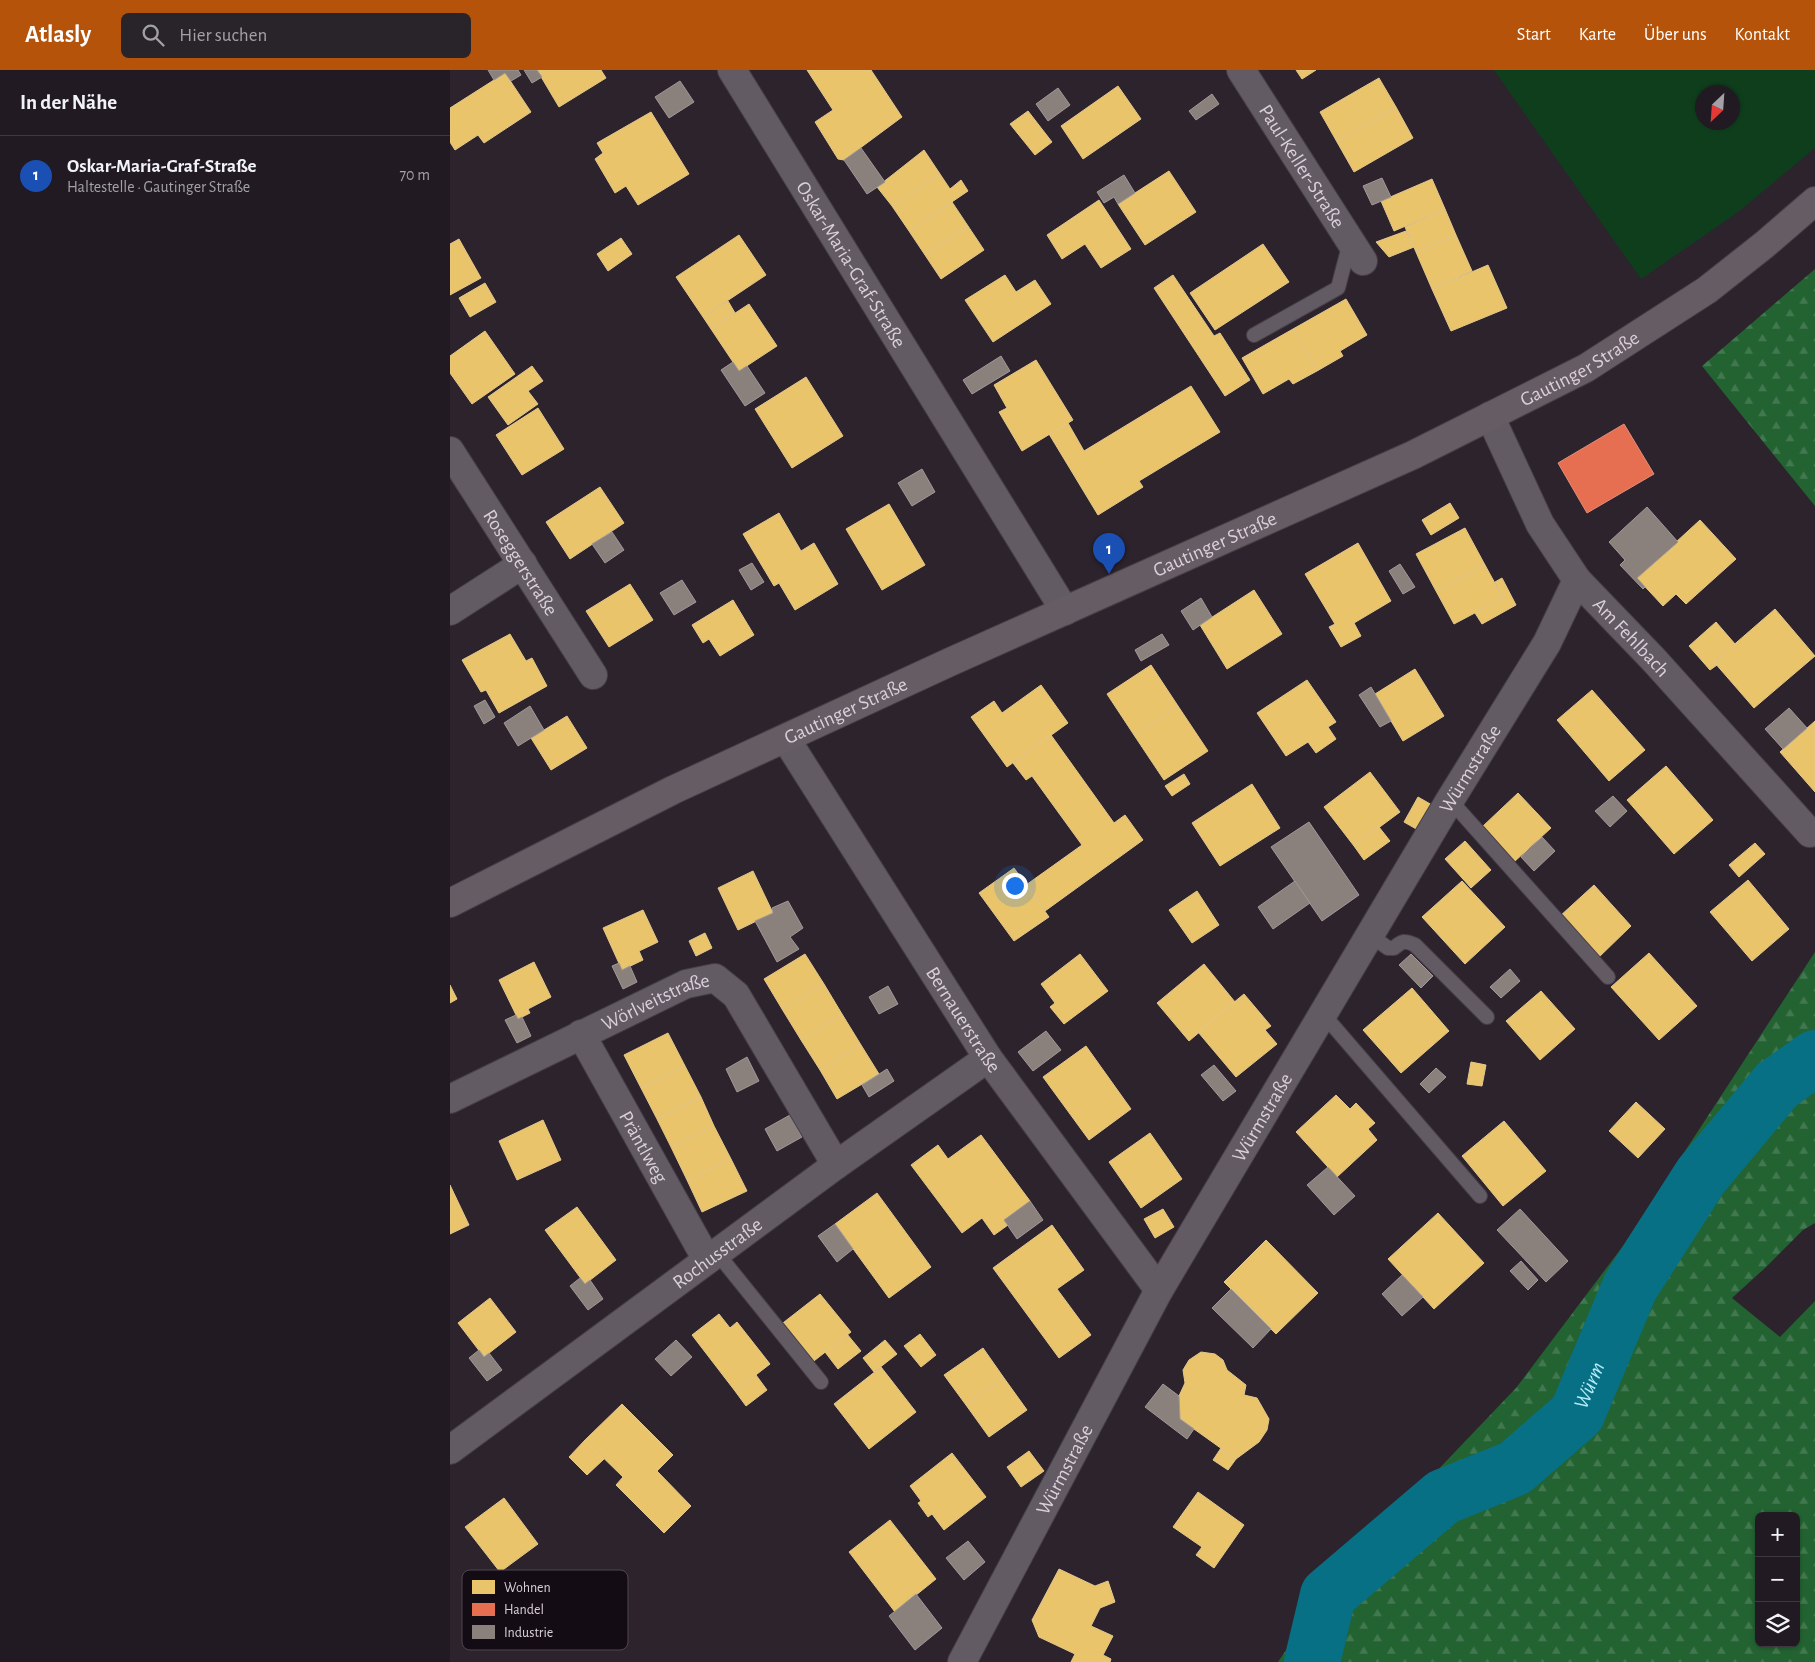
<!DOCTYPE html>
<html lang="de">
<head>
<meta charset="utf-8">
<style>
	:root { --surface:#211a22; --page:#29232a; --text:#f1f3f6; --muted:#a2a1a5; --line:#3e3840; --accent:#b45309 }
	body { margin:0; font-family:"Alegreya Sans",sans-serif; background:var(--page); color:var(--text) }
	.controls { position:absolute; right:15px; bottom:15px; display:grid; overflow:hidden; border-radius:8px; box-shadow:0 1px 4px #0004 }
	.controls button { width:45px; height:45px; display:grid; place-items:center; padding:0; border:0; border-bottom:1px solid var(--line); background:var(--surface); color:var(--text); font:25px sans-serif }
	.compass { position:absolute; left:1245px; top:15px; width:45px; height:45px; border-radius:50%; background:var(--surface); box-shadow:0 1px 4px #0004; rotate:205deg }
	.you { position:absolute; left:564px; top:815px; width:18px; height:18px; margin:-12px; border:4px solid #fff; border-radius:50%; background:#1a73e8; box-shadow:0 0 0 8px #1a73e833 }
	.badge { display:grid; place-items:center; width:32px; height:32px; border-radius:50%; background:var(--accent); color:#fff; font-size:16px; font-weight:700 }
	.pin { position:absolute; translate:-50% -41px; filter:drop-shadow(0 1px 2px #0008) }
	.pin::after { content:''; position:absolute; top:26px; width:18px; height:15px; background:inherit; clip-path:polygon(0 0,100% 0,50% 100%) }
	.list { margin:0; padding:0; list-style:none }
	h2 { display:flex; justify-content:space-between; align-items:center; height:65px; margin:0; padding:0 20px; font-size:21px }
	h2 small { font-size:16px; font-weight:400; color:var(--muted) }
	.list li { display:grid; grid-template-columns:32px 1fr auto; gap:15px; align-items:center; box-sizing:border-box; height:80px; padding:0 20px; border-top:1px solid var(--line) }
	.list b { display:block; font-size:19px; white-space:nowrap }
	.list p { margin:0; font-size:16px; white-space:nowrap; color:var(--muted) }
	.list em { font-size:16px; font-style:normal; color:var(--muted) }
	.icon { flex:none; width:28px; height:28px; fill:none; stroke:currentColor; stroke-width:2; stroke-linecap:round; stroke-linejoin:round }
	.map { position:relative; flex:none; width:1365px; height:1592px; overflow:hidden }
	header { display:flex; align-items:center; gap:30px; box-sizing:border-box; height:70px; padding:0 25px; background:var(--accent); color:#fff }
	header strong { font-size:24px }
	nav { display:flex; gap:28px; margin-inline-start:auto; font-size:18px }
	.search { width:350px; height:45px; background:var(--page); display:flex; align-items:center; gap:12px; box-sizing:border-box; padding:0 18px; border-radius:8px; color:var(--muted); font-size:19px }
	main { display:flex }
	aside { flex:1; background:var(--surface) }
	.map>svg:first-child { display:block }
	.grass { fill:#0f3e1d; fill-rule:evenodd }
	.forest { fill:url(#forest-firs); fill-rule:evenodd }
	.homes { fill:#e9c46a; stroke:#e4c78c }
	.shops { fill:#e76f51; stroke:#e38c7a }
	.industry { fill:#8a817c; stroke:#a29898 }
	.lines { fill:none; stroke-linecap:round; stroke-linejoin:round }
	.river { stroke:#087084; stroke-width:56 }
	.service-casing { stroke:#473f48; stroke-width:16 }
	.minor-casing { stroke:#473f48; stroke-width:30 }
	.secondary-casing { stroke:#473f48; stroke-width:30 }
	.service { stroke:#625b63; stroke-width:14 }
	.minor { stroke:#625b63; stroke-width:28 }
	.secondary { stroke:#665c63; stroke-width:28 }
	.labels { text-anchor:middle; stroke-width:5; stroke-linejoin:round; paint-order:stroke }
	.street-label { font-size:20px; fill:#dacfdb; stroke:#130c14 }
	.water-label { font-size:21px; font-style:italic; fill:#b7edfb; stroke:#130c14 }
	.key { fill:#130c14; stroke:#4f4650; stroke-width:1 }
	.key-label { font-size:14px; fill:#dacfdb }
</style>
</head>
<body>
<header>
<strong>Atlasly</strong>
<div class="search"><svg class="icon" aria-label="search" viewBox="0 0 24 24"><circle cx="10" cy="10" r="6"/><path d="M15 15l6 6"/></svg>Hier suchen</div>
<nav><a>Start</a><a>Karte</a><a>Über uns</a><a>Kontakt</a></nav>
</header>
<main>
<aside>
<h2>In der Nähe<small></small></h2>
<ul class="list">
<li><span class="badge" style="background:#1a4fb4">1</span><div><b>Oskar-Maria-Graf-Straße</b><p>Haltestelle · Gautinger Straße</p></div><em>70 m</em></li>
</ul>
</aside>
<div class="map">
<svg width="1365" height="1592" viewBox="0 0 1365 1592">
	<defs>
		<pattern id="forest-firs" width="22" height="20" patternUnits="userSpaceOnUse" patternTransform="scale(1.25)"><rect width="22" height="20" fill="#236332"/><path d="M5 1l3.5 6h-7zM16 11l3.5 6h-7z" fill="#42784f"/></pattern>
	</defs>
	<rect width="100%" height="100%" fill="#2c232d"/>
	<path class="grass" d="M1044,0H1365V78L1287,143L1191,209ZM1252,22H1282V52H1252Z"/>
	<g class="forest">
		<polygon points="1365,199 1365,436 1252,296"/>
		<path d="M1365,882V1153L1353,1160L1315,1198L1282,1228L1330,1267L1365,1231V1592H828L840,1574L868,1499L940,1450L1066,1318L1173,1176ZM1309,1446H1346V1573H1309Z"/>
	</g>
	<g class="homes">
		<polygon points="87,0 151,0 156,8 109,37"/>
		<polygon points="357,0 421,0 452,47 394,90 388,89 365,52 383,40"/>
		<polygon points="846,0 866,0 852,9"/>
		<polygon points="55,3 81,42 34,73 28,65 5,80 0,72 0,38"/>
		<polygon points="929,8 946,37 887,72 870,42"/>
		<polygon points="668,16 691,49 633,89 611,56"/>
		<polygon points="946,37 963,68 904,102 887,72"/>
		<polygon points="578,41 602,72 585,85 560,54"/>
		<polygon points="201,42 239,104 188,135 176,116 165,123 145,89 153,83 147,73"/>
		<polygon points="474,80 490,104 442,136 427,117"/>
		<polygon points="719,101 746,142 695,175 668,134"/>
		<polygon points="490,104 500,119 511,110 518,121 459,161 442,136"/>
		<polygon points="982,109 995,139 944,161 931,131"/>
		<polygon points="649,130 681,179 651,198 635,174 612,189 597,165"/>
		<polygon points="502,132 518,156 475,185 459,161"/>
		<polygon points="995,139 1006,165 966,182 955,157"/>
		<polygon points="518,156 534,180 491,209 475,185"/>
		<polygon points="956,161 964,177 939,187 926,172"/>
		<polygon points="289,165 316,205 253,247 226,207"/>
		<polygon points="1006,165 1022,201 982,219 966,182"/>
		<polygon points="171,168 182,184 158,201 147,184"/>
		<polygon points="9,169 31,208 0,225 0,174"/>
		<polygon points="813,174 839,212 765,260 740,223"/>
		<polygon points="1038,195 1057,238 1001,261 982,219"/>
		<polygon points="555,205 566,222 585,210 601,234 543,272 515,230"/>
		<polygon points="723,205 764,266 770,263 800,310 775,326 704,218"/>
		<polygon points="35,213 46,232 20,247 9,228"/>
		<polygon points="896,229 917,265 890,281 893,286 867,301 843,259"/>
		<polygon points="278,231 285,243 261,259 253,247"/>
		<polygon points="299,234 327,276 289,301 261,259"/>
		<polygon points="843,259 867,301 843,314 839,309 813,324 792,288"/>
		<polygon points="35,261 65,304 22,334 0,303 0,286"/>
		<polygon points="586,290 623,350 572,381 549,342 557,338 544,315"/>
		<polygon points="82,296 93,311 78,321 88,334 58,355 38,327"/>
		<polygon points="356,307 393,366 342,398 305,339"/>
		<polygon points="741,316 770,362 689,411 693,417 648,445 599,364 618,353 634,381"/>
		<polygon points="88,338 114,379 72,405 46,365"/>
		<polygon points="150,417 174,453 120,489 96,452"/>
		<polygon points="1000,433 1009,448 981,465 972,450"/>
		<polygon points="439,434 475,495 432,520 396,459"/>
		<polygon points="329,443 351,481 364,473 388,514 345,540 329,513 324,516 293,464"/>
		<polygon points="1250,450 1286,489 1236,534 1226,524 1213,536 1187,508"/>
		<polygon points="1015,458 1035,495 986,521 966,484"/>
		<polygon points="908,473 941,531 904,553 911,566 891,577 879,557 885,554 855,504"/>
		<polygon points="1035,495 1053,528 1004,554 986,521"/>
		<polygon points="1052,508 1066,535 1032,554 1025,543 1053,528 1045,512"/>
		<polygon points="180,514 203,550 159,577 136,541"/>
		<polygon points="804,520 832,564 777,599 750,555"/>
		<polygon points="283,530 304,565 270,586 259,569 253,573 242,555"/>
		<polygon points="1325,539 1365,586 1304,638 1264,592"/>
		<polygon points="1266,552 1285,574 1264,592 1267,595 1260,600 1239,576"/>
		<polygon points="60,564 76,591 82,588 97,616 49,643 36,620 31,622 12,590"/>
		<polygon points="701,595 728,636 684,665 657,624"/>
		<polygon points="965,599 994,646 953,671 925,624"/>
		<polygon points="857,610 886,652 878,657 886,669 866,683 858,672 836,686 807,643"/>
		<polygon points="591,615 618,653 557,697 521,647 544,631 552,643"/>
		<polygon points="1142,620 1195,680 1159,711 1107,650"/>
		<polygon points="728,636 758,681 714,710 684,665"/>
		<polygon points="117,646 137,678 101,700 81,668"/>
		<polygon points="1365,651 1365,722 1330,682"/>
		<polygon points="601,665 664,753 675,745 693,770 595,841 576,815 632,775 582,706 576,710 563,693"/>
		<polygon points="1216,696 1263,750 1224,784 1177,730"/>
		<polygon points="920,702 950,742 904,776 874,737"/>
		<polygon points="734,704 740,714 722,726 715,716"/>
		<polygon points="802,714 830,758 770,796 742,753"/>
		<polygon points="1068,723 1101,758 1064,792 1032,757"/>
		<polygon points="968,727 982,735 968,760 954,752"/>
		<polygon points="929,757 940,771 914,790 904,776"/>
		<polygon points="1015,771 1041,800 1021,818 995,789"/>
		<polygon points="1305,773 1315,784 1289,807 1279,795"/>
		<polygon points="564,798 599,847 564,871 529,823"/>
		<polygon points="303,801 323,843 288,860 268,818"/>
		<polygon points="1298,810 1339,859 1302,891 1260,842"/>
		<polygon points="1012,811 1055,857 1015,894 972,847"/>
		<polygon points="1144,815 1181,856 1147,889 1109,847"/>
		<polygon points="747,821 769,855 742,873 719,840"/>
		<polygon points="193,840 208,872 189,881 193,890 172,900 153,858"/>
		<polygon points="255,863 262,878 246,886 239,871"/>
		<polygon points="1199,883 1247,936 1209,970 1161,917"/>
		<polygon points="355,884 374,914 332,939 314,909"/>
		<polygon points="630,884 658,921 614,954 600,937 605,933 591,914"/>
		<polygon points="84,892 101,927 78,939 80,943 68,949 49,910"/>
		<polygon points="754,894 785,932 739,971 707,933"/>
		<polygon points="374,914 392,944 351,970 332,939"/>
		<polygon points="0,915 7,929 0,933"/>
		<polygon points="962,918 999,961 951,1003 913,960"/>
		<polygon points="1091,921 1125,959 1090,990 1056,951"/>
		<polygon points="794,924 821,956 815,960 827,974 786,1007 748,962"/>
		<polygon points="392,944 411,975 370,1000 351,970"/>
		<polygon points="218,963 235,996 191,1018 174,985"/>
		<polygon points="411,975 429,1004 387,1029 370,1000"/>
		<polygon points="636,976 681,1039 639,1070 593,1007"/>
		<polygon points="1021,992 1036,995 1032,1016 1017,1014"/>
		<polygon points="235,996 251,1027 207,1049 191,1018"/>
		<polygon points="886,1025 900,1039 906,1033 925,1053 918,1059 927,1070 887,1107 846,1062"/>
		<polygon points="251,1027 264,1056 221,1077 207,1049"/>
		<polygon points="1186,1032 1215,1059 1188,1088 1159,1061"/>
		<polygon points="93,1050 111,1090 67,1110 49,1071"/>
		<polygon points="1054,1051 1096,1101 1053,1136 1012,1086"/>
		<polygon points="264,1056 281,1089 237,1110 221,1077"/>
		<polygon points="700,1063 732,1109 691,1138 659,1092"/>
		<polygon points="531,1065 580,1131 554,1150 558,1155 544,1165 532,1148 512,1163 461,1095 488,1075 498,1089"/>
		<polygon points="281,1089 297,1121 252,1142 237,1110"/>
		<polygon points="0,1115 19,1155 0,1164"/>
		<polygon points="427,1123 481,1197 439,1228 385,1154"/>
		<polygon points="127,1137 166,1190 135,1214 95,1160"/>
		<polygon points="713,1139 724,1157 705,1168 694,1149"/>
		<polygon points="988,1143 1034,1193 984,1239 938,1189"/>
		<polygon points="602,1155 634,1200 607,1219 641,1265 609,1288 543,1198"/>
		<polygon points="816,1170 868,1223 826,1264 774,1212"/>
		<polygon points="370,1224 401,1262 360,1294 329,1256"/>
		<polygon points="40,1228 66,1262 34,1287 8,1253"/>
		<polygon points="269,1244 280,1258 287,1252 320,1294 285,1321 242,1265"/>
		<polygon points="397,1264 411,1281 388,1299 375,1282"/>
		<polygon points="470,1264 486,1285 471,1297 454,1276"/>
		<polygon points="435,1270 447,1284 424,1302 413,1288"/>
		<polygon points="533,1278 554,1308 516,1335 494,1305"/>
		<polygon points="751,1282 765,1284 773,1290 777,1300 796,1315 794,1325 807,1328 819,1349 817,1360 809,1372 786,1389 730,1349 729,1326 735,1313 733,1300 739,1290"/>
		<polygon points="431,1297 466,1342 419,1379 384,1334"/>
		<polygon points="306,1305 317,1320 296,1336 285,1321"/>
		<polygon points="554,1308 577,1340 539,1367 516,1335"/>
		<polygon points="172,1334 223,1385 207,1401 241,1436 214,1463 166,1415 173,1407 135,1370"/>
		<polygon points="135,1370 154,1389 137,1405 119,1387"/>
		<polygon points="771,1378 786,1389 778,1400 763,1390"/>
		<polygon points="579,1381 594,1401 571,1417 557,1397"/>
		<polygon points="502,1383 536,1427 494,1460 482,1444 478,1447 468,1433 471,1431 460,1416"/>
		<polygon points="748,1422 794,1455 764,1498 746,1485 752,1477 723,1457"/>
		<polygon points="54,1428 88,1474 50,1502 15,1457"/>
		<polygon points="440,1450 486,1509 445,1542 399,1482"/>
		<polygon points="609,1499 645,1516 658,1511 665,1532 650,1538 641,1556 663,1566 653,1585 661,1589 660,1592 621,1592 625,1584 589,1567 582,1550"/>
	</g>
	<polygon class="shops" points="1174,354 1204,404 1137,443 1108,393"/>
	<g class="industry">
		<polygon points="38,0 68,0 71,5 61,11 55,3 44,10"/>
		<polygon points="74,0 87,0 92,7 82,13"/>
		<polygon points="230,11 244,32 219,48 205,27"/>
		<polygon points="608,18 620,35 598,51 586,34"/>
		<polygon points="762,24 769,34 746,50 739,41"/>
		<polygon points="411,78 435,112 417,124 394,90"/>
		<polygon points="674,105 685,123 668,134 664,127 654,133 647,122"/>
		<polygon points="932,108 941,127 922,135 913,116"/>
		<polygon points="551,286 560,301 522,324 513,310"/>
		<polygon points="283,292 289,301 297,296 315,323 295,336 271,300"/>
		<polygon points="472,399 485,422 462,436 448,413"/>
		<polygon points="1197,437 1228,472 1187,508 1195,517 1193,519 1170,495 1175,490 1159,472"/>
		<polygon points="162,462 174,480 155,493 142,474"/>
		<polygon points="302,493 314,512 301,520 289,500"/>
		<polygon points="950,494 965,517 953,524 939,501"/>
		<polygon points="232,510 246,532 224,545 210,523"/>
		<polygon points="751,528 762,547 743,560 731,541"/>
		<polygon points="712,564 719,575 691,591 685,580"/>
		<polygon points="921,617 941,651 930,657 909,625"/>
		<polygon points="35,630 45,647 34,654 24,636"/>
		<polygon points="80,636 94,660 68,676 54,653"/>
		<polygon points="1339,638 1357,658 1333,679 1315,659"/>
		<polygon points="1163,726 1177,741 1160,757 1145,741"/>
		<polygon points="859,752 909,825 872,851 821,777"/>
		<polygon points="1092,767 1105,781 1084,801 1071,787"/>
		<polygon points="845,811 860,833 823,859 808,837"/>
		<polygon points="338,831 353,858 340,867 349,879 327,892 305,851 323,843 322,838"/>
		<polygon points="961,884 983,906 971,918 949,895"/>
		<polygon points="169,893 172,900 180,896 187,912 173,919 162,896"/>
		<polygon points="1060,899 1070,911 1051,928 1040,917"/>
		<polygon points="438,916 448,934 429,944 419,927"/>
		<polygon points="66,945 68,949 72,947 81,966 67,973 55,950"/>
		<polygon points="596,961 611,980 583,1001 568,982"/>
		<polygon points="297,987 309,1011 287,1022 276,999"/>
		<polygon points="764,995 786,1021 773,1031 751,1005"/>
		<polygon points="986,998 996,1007 979,1023 970,1014"/>
		<polygon points="437,999 444,1011 419,1027 412,1015"/>
		<polygon points="340,1045 352,1067 327,1081 315,1059"/>
		<polygon points="878,1097 905,1126 884,1145 857,1115"/>
		<polygon points="580,1131 593,1150 567,1169 554,1150"/>
		<polygon points="1070,1139 1118,1191 1096,1212 1047,1160"/>
		<polygon points="385,1154 403,1179 387,1192 368,1166"/>
		<polygon points="1071,1191 1088,1210 1078,1220 1060,1201"/>
		<polygon points="952,1205 973,1227 952,1246 932,1224"/>
		<polygon points="130,1208 135,1214 140,1210 153,1229 138,1240 120,1216"/>
		<polygon points="781,1219 821,1259 803,1278 762,1238"/>
		<polygon points="226,1270 242,1287 221,1306 205,1289"/>
		<polygon points="29,1280 34,1287 39,1283 52,1300 37,1311 19,1288"/>
		<polygon points="713,1314 729,1326 730,1349 744,1359 737,1369 695,1337"/>
		<polygon points="518,1471 535,1492 514,1510 496,1488"/>
		<polygon points="466,1524 492,1558 465,1580 439,1546"/>
	</g>
	<g class="lines">
		<path class="river" id="s1" d="M862,1592L878,1525L993,1427L1065,1398L1127,1344L1180,1217L1251,1106L1327,1015L1365,988"/>
		<g class="service-casing">
			<g id="service">
				<polyline points="804,265 888,218 900,172"/>
				<polyline points="1000,730 1158,907"/>
				<path d="M920,865L938,878H944C952,871 955,870 965,875L1037,947"/>
				<polyline points="873,944 1030,1126"/>
				<polyline points="267,1183 371,1312"/>
			</g>
		</g>
		<g class="minor-casing">
			<g id="minor">
				<path id="s2" d="M282,0L615,541"/>
				<path id="s3" d="M791,0L913,191"/>
				<path id="s4" d="M1040,346L1090,454L1127,510L1204,590L1360,763"/>
				<path id="s5" d="M0,381L143,605"/>
				<polyline points="0,541 73,494"/>
				<path id="s6" d="M336,669L538,988L709,1220"/>
				<path id="s7" d="M131,964L257,1190"/>
				<path id="s8" d="M0,1029L236,914L265,908L286,925L386,1095"/>
				<path id="s9" d="M0,1380L386,1095L538,988"/>
				<path id="s10" d="M512,1592L709,1220L1000,730L1097,573L1127,510"/>
			</g>
		</g>
		<g class="secondary-casing">
			<g id="secondary">
				<path id="s11" d="M0,833L223,720L500,592L963,385L1136,298L1257,220L1314,175L1365,131"/>
			</g>
		</g>
		<use href="#service" class="service"/>
		<use href="#minor" class="minor"/>
		<use href="#secondary" class="secondary"/>
	</g>
	<g class="labels">
		<g class="street-label">
			<text dy="7" stroke="none"><textPath href="#s3" startOffset="114">Paul-Keller-Straße</textPath></text>
			<text dy="7" stroke="none"><textPath href="#s2" startOffset="228">Oskar-Maria-Graf-Straße</textPath></text>
			<text dy="7" stroke="none"><textPath href="#s11" startOffset="1250">Gautinger Straße</textPath></text>
			<text dy="7" stroke="none"><textPath href="#s11" startOffset="845">Gautinger Straße</textPath></text>
			<text dy="7" stroke="none"><textPath href="#s5" startOffset="132">Roseggerstraße</textPath></text>
			<text dy="7" stroke="none"><textPath href="#s4" startOffset="265">Am Fehlbach</textPath></text>
			<text dy="7" stroke="none"><textPath href="#s11" startOffset="440">Gautinger Straße</textPath></text>
			<text dy="7" stroke="none"><textPath href="#s10" startOffset="1028">Würmstraße</textPath></text>
			<text dy="7" stroke="none"><textPath href="#s8" startOffset="228">Wörlveitstraße</textPath></text>
			<text dy="7" stroke="none"><textPath href="#s6" startOffset="332">Bernauerstraße</textPath></text>
			<text dy="7" stroke="none"><textPath href="#s10" startOffset="622">Würmstraße</textPath></text>
			<text dy="7" stroke="none"><textPath href="#s7" startOffset="129">Präntlweg</textPath></text>
			<text dy="7" stroke="none"><textPath href="#s9" startOffset="332">Rochusstraße</textPath></text>
			<text dy="7" stroke="none"><textPath href="#s10" startOffset="218">Würmstraße</textPath></text>
		</g>
		<g class="water-label">
			<text dy="7" stroke="none"><textPath href="#s1" startOffset="411">Würm</textPath></text>
		</g>
	</g>
	<rect x="12" y="1500" width="166" height="80" rx="8" class="key"/>
	<rect x="22" y="1510" width="23" height="14" fill="#e9c46a"/>
	<rect x="22" y="1533" width="23" height="13" fill="#e76f51"/>
	<rect x="22" y="1555" width="23" height="14" fill="#8a817c"/>
	<g class="key-label">
		<text x="54" y="1522">Wohnen</text>
		<text x="54" y="1544">Handel</text>
		<text x="54" y="1567">Industrie</text>
	</g>
</svg>
<div class="controls">
<button>+</button>
<button>−</button>
<button><svg class="icon" aria-label="layers" viewBox="0 0 24 24"><path d="M12 4l9 5-9 5-9-5zM3 14l9 5 9-5"/></svg></button>
</div>
<svg class="compass" viewBox="-18 -18 36 36"><path d="M0-13l5 13h-10z" fill="#e53935"/><path d="M0 13l5-13h-10z" fill="#a2a1a5"/></svg>
<div class="you"></div>
<div class="pin badge" style="left:659px;top:504px;background:#1a4fb4">1</div>
</div>
</main>
</body>
</html>
